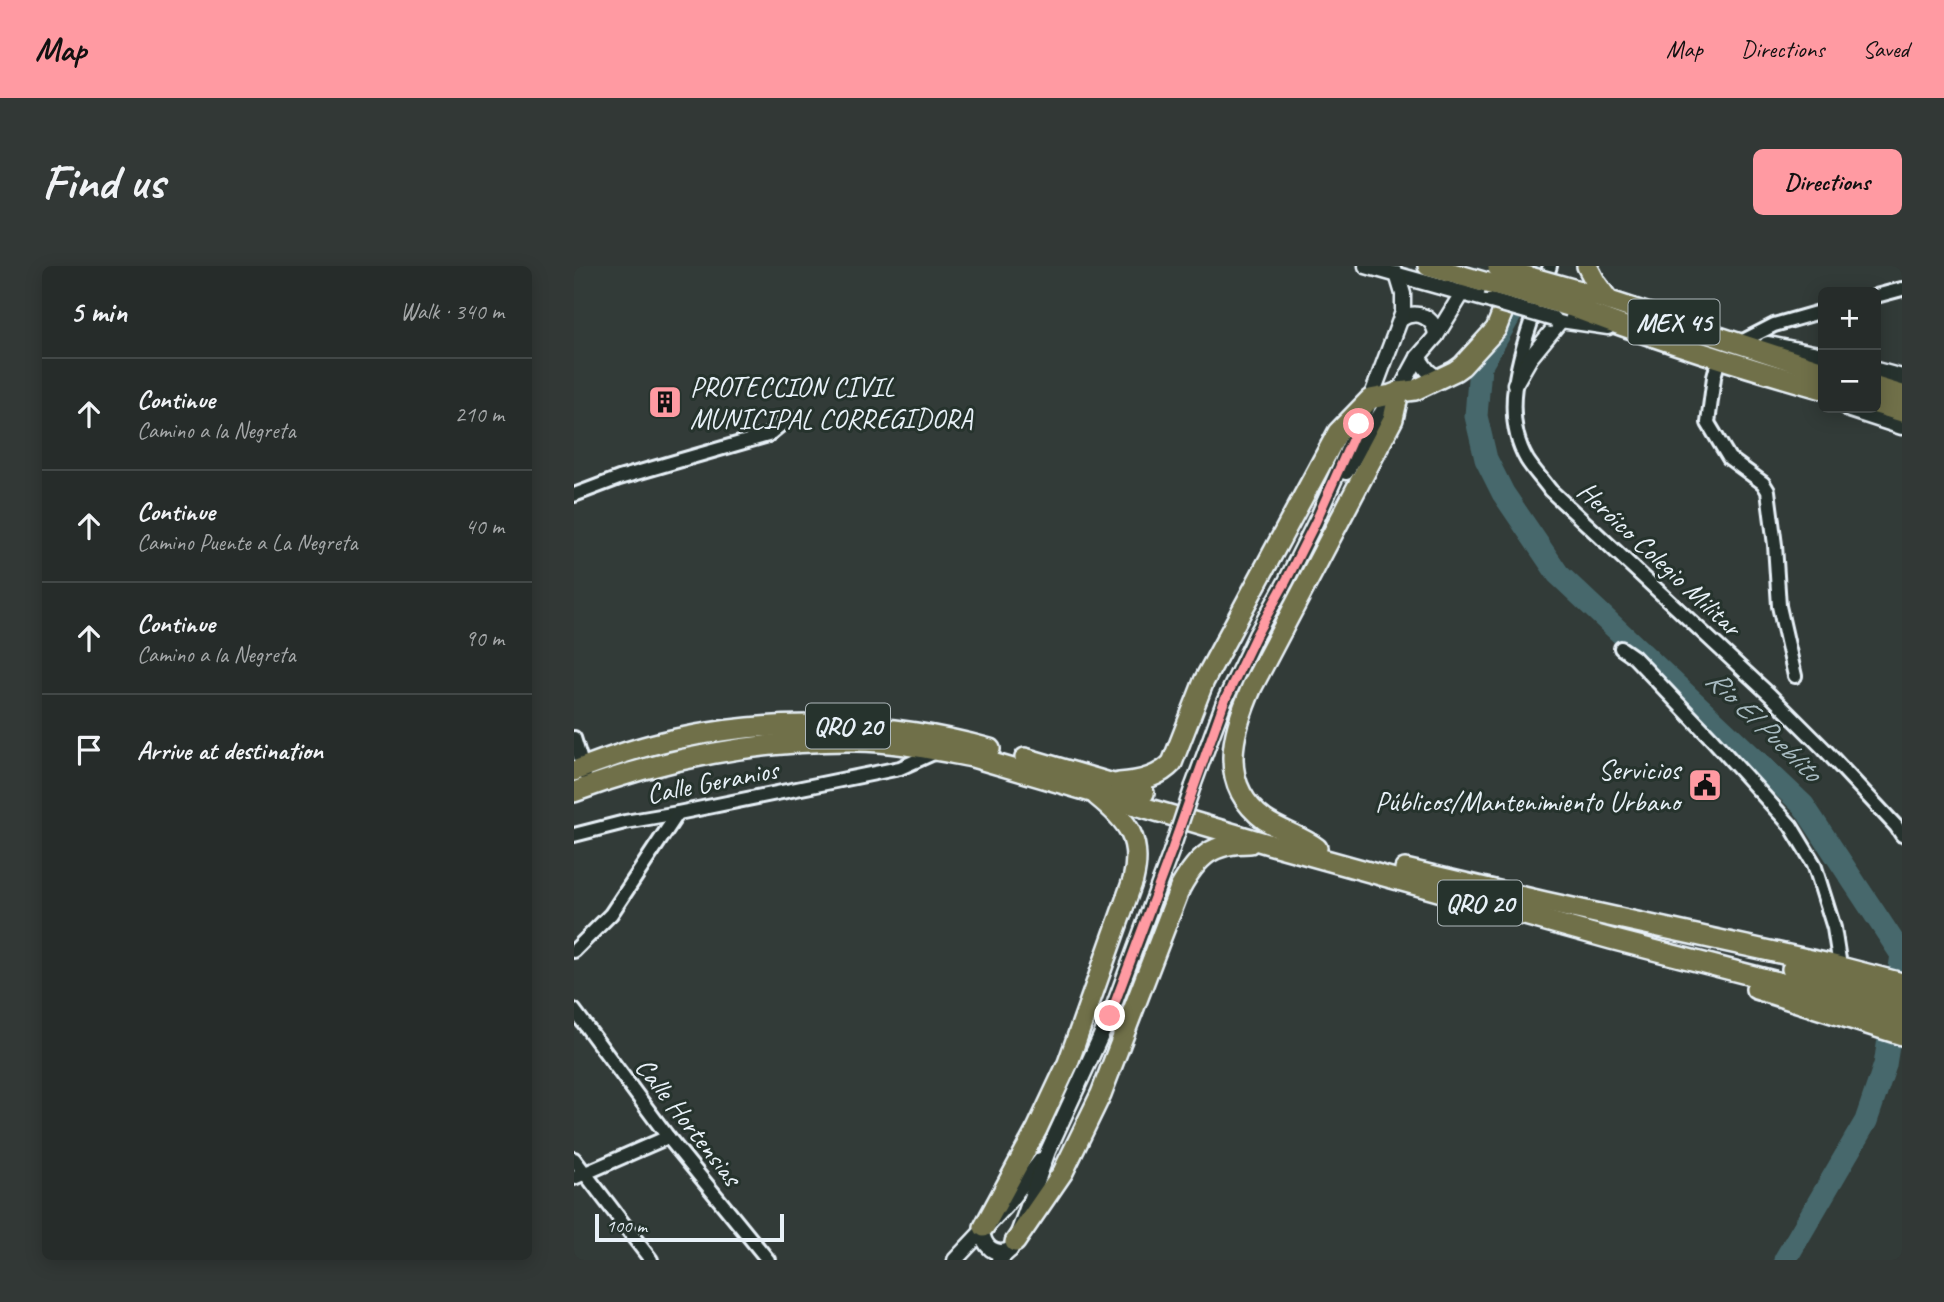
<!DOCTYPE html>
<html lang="en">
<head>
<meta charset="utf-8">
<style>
	:root { --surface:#262c2a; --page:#323836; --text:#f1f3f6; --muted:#a4a7a8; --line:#424847; --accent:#ff9aa2 }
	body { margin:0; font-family:Caveat,sans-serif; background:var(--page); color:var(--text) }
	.controls { position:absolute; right:21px; top:21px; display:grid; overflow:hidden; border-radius:10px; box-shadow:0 4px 18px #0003 }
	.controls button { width:63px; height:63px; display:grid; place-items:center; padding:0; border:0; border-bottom:2px solid var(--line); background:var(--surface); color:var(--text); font:35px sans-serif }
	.scale { position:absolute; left:21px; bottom:18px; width:189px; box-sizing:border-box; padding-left:7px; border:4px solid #e8f1f8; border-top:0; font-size:19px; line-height:24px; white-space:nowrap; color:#e8f1f8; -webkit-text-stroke:5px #26332d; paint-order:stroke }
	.stop { position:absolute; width:21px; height:21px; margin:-16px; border:5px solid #ff9aa2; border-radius:50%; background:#fff }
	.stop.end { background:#ff9aa2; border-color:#fff; box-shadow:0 2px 7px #0008 }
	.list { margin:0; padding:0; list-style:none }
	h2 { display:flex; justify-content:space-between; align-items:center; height:91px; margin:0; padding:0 28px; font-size:30px }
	h2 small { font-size:23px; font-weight:400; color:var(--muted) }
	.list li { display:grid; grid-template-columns:46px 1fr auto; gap:21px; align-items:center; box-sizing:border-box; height:112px; padding:0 28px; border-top:2px solid var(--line) }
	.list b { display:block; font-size:26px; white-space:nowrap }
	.list p { margin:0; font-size:23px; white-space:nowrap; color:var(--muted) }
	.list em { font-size:23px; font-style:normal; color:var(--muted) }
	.icon { flex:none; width:38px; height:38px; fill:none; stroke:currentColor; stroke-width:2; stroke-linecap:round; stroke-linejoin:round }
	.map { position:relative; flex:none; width:1328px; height:994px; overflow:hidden; border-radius:10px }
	header { display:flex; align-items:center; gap:42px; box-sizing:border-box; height:98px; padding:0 35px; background:var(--accent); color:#111 }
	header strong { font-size:33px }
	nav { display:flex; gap:38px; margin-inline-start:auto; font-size:24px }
	.intro { display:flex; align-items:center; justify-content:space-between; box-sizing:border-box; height:168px; padding:0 42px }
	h1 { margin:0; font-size:49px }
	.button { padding:18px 32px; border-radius:10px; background:var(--accent); color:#111; font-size:24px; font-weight:700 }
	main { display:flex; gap:42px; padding:0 42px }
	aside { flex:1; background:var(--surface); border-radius:10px; box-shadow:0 4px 18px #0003 }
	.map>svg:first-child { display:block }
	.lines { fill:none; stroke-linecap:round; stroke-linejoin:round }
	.river { stroke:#46686c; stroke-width:23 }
	.minor-casing { stroke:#e8f1f8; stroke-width:18 }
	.tertiary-casing { stroke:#e8f1f8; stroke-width:19 }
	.secondary-casing { stroke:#e8f1f8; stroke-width:23 }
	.trunk-casing { stroke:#e8f1f8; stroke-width:24 }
	.minor { stroke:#26332d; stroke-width:12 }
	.tertiary { stroke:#26332d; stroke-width:14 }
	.secondary { stroke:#26332d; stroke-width:18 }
	.trunk { stroke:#70704a; stroke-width:19 }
	.tertiary-bridge-casing { stroke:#e8f1f8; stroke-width:19; stroke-linecap:butt }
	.trunk-bridge-casing { stroke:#e8f1f8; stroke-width:24; stroke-linecap:butt }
	.tertiary-bridge { stroke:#26332d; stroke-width:14 }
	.trunk-bridge { stroke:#70704a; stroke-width:19 }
	.route { stroke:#ff9aa2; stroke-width:9 }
	.labels { text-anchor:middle; stroke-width:6; stroke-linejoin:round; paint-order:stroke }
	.shield { fill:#26332d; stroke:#aeb8bb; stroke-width:2 }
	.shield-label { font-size:26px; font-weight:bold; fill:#e8f1f8 }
	.poi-label { font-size:28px; fill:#e8f1f8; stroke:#26332d; text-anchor:start }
	.street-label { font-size:28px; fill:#e8f1f8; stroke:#26332d }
	.water-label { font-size:30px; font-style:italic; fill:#a7bac0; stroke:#26332d }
</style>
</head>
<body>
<header>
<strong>Map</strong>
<nav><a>Map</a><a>Directions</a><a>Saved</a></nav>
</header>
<div class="intro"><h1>Find us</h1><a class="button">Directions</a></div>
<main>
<aside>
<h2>5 min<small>Walk · 340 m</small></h2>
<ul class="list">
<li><svg class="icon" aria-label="ahead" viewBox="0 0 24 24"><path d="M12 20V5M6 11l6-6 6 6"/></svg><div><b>Continue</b><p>Camino a la Negreta</p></div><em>210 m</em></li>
<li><svg class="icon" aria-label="ahead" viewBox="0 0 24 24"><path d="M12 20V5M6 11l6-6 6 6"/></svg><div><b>Continue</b><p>Camino Puente a La Negreta</p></div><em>40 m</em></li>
<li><svg class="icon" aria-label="ahead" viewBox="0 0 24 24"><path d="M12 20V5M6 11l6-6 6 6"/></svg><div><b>Continue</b><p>Camino a la Negreta</p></div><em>90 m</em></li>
<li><svg class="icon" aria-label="arrive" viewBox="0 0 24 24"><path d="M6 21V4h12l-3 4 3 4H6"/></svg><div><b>Arrive at destination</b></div></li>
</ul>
</aside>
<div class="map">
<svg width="1328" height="994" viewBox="0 0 1328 994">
	<rect width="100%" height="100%" fill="#323b38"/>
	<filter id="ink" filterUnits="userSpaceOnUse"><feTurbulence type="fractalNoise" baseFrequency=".0143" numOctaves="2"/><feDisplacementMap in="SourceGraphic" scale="14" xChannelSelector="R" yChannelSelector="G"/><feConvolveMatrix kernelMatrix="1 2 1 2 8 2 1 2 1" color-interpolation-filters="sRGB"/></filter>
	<g filter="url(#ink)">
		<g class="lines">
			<polyline class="river" points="953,0 940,42 906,101 902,150 912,193 929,227 984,308 1229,539 1328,689 1311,799 1292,855 1211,994"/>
			<g class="minor-casing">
				<g id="minor">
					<polyline points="969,20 976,0"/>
					<polyline points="1302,30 1328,23"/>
					<path d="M963,38C947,86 925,146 953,194C960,205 969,214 976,224L1196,429L1250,483L1322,560L1328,569"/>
					<polyline points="1165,77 1200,59 1249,45"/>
					<polyline points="1145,92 1140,111 1134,157 1155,192 1189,217 1194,225 1201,279 1205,340 1221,410"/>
					<polyline points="0,229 45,212 194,169 215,152"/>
					<polyline points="1047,382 1060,391 1139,474 1217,560 1240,598 1260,662 1266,700"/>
					<polyline points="0,472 11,508"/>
					<polyline points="0,569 51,556 104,547 326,502 364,485"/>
					<polyline points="0,685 37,648 104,547"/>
					<polyline points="0,744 94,871 194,994"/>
					<polyline points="0,893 77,994"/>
					<polyline points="0,912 94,871"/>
				</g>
			</g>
			<g class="tertiary-casing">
				<g id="tertiary">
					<polyline points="792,0 917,35"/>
					<path d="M827,53C843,43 861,51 862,70"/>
					<polyline points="980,53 1034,61"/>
					<path d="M844,91C851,101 855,110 867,112"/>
					<polyline points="941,118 956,92 987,54"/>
					<polyline points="772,206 802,155 813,139 825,126 844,91 862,70 889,26"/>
					<polyline points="619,520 650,436 682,369 712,315 742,255 778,174 792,145 829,46 829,28 823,8"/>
					<path d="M408,965C410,981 420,990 436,984"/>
					<polyline points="381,994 431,941 467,894"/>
					<polyline points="425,994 436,984 441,976 474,885 536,750 597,586"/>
				</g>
			</g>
			<g class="secondary-casing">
				<g id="secondary">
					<polyline points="1194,80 1249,91"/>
					<polyline points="1302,106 1328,113"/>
					<polyline points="1276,142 1328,159"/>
				</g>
			</g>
			<g class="trunk-casing">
				<g id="trunk">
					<polyline points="854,0 913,17"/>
					<polyline points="1013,0 1022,17 1035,35"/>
					<polyline points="1002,24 1249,105"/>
					<path d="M995,40C1078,72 1163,99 1249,123"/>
					<polyline points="1302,121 1328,129"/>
					<polyline points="1302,138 1328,146"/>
					<polyline points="451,492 570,527"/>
					<path d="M0,505C33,492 67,480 102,473C205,451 315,455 416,483"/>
					<path d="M545,517C564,516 584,512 598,497L630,415L764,166L796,133L817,129L825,126L841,124L881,105L888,100L922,63L938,22"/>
					<path d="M0,526C89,492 187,474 282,475C320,475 360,484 398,491L698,579L1037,673L1250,728L1328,751"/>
					<path d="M743,582C727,570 707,565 691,554C643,519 658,466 678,421L819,153L825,126"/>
					<polyline points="831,603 971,636 1251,697 1328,717"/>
					<polyline points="1218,703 1328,735"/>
					<polyline points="1182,723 1328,769"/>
					<path d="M410,961L463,863L494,797L559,614C569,574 554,555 523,530"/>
					<path d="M441,976L489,906L527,828L606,622C624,590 638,577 676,577"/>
				</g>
			</g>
			<use href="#minor" class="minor"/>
			<use href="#tertiary" class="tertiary"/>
			<use href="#secondary" class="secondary"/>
			<use href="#trunk" class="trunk"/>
			<g class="tertiary-bridge-casing">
				<g id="tertiary-bridge">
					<polyline points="917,35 980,53"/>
					<polyline points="597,586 619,520"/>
				</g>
			</g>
			<g class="trunk-bridge-casing">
				<g id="trunk-bridge">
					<polyline points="924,2 1002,24"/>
					<polyline points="913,17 995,40"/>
				</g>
			</g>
			<use href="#tertiary-bridge" class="tertiary-bridge"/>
			<use href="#trunk-bridge" class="trunk-bridge"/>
		</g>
	</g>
	<g class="lines" filter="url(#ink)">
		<polyline class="route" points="536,750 597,586 650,436 682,369 712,315 742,255 785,158"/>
	</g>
	<defs>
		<g id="building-square" transform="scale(1.75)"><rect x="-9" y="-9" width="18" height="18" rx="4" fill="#ff9aa2" stroke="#26332d"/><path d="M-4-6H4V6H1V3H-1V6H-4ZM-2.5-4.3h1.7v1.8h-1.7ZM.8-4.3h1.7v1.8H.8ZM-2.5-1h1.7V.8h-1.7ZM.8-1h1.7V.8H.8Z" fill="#111"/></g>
		<g id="civic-square" transform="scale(1.75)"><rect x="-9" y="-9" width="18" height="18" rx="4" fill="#ff9aa2" stroke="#26332d"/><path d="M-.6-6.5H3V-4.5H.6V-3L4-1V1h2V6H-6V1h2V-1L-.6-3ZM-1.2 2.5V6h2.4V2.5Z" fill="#111"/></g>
	</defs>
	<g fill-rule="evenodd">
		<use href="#building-square" x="91" y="136"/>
		<use href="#civic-square" x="1131" y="519"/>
	</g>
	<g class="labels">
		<g class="shield">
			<rect x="1054.5" y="33.5" width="91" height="45" rx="5"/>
			<rect x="232" y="437.5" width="84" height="45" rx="5"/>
			<rect x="864" y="614.5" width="84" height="45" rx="5"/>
		</g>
		<g class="shield-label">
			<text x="1100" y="65">MEX 45</text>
			<text x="274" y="469">QRO 20</text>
			<text x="906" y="646">QRO 20</text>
		</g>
		<g class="poi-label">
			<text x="116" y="130">PROTECCION CIVIL<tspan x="116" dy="32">MUNICIPAL CORREGIDORA</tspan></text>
			<text x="1106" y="513" text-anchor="end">Servicios<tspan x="1106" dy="32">Públicos/Mantenimiento Urbano</tspan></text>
		</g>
		<g class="street-label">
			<text transform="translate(1086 292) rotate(43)" y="10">Heróico Colegio Militar</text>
			<text transform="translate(138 515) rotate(-11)" y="10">Calle Geranios</text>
			<text transform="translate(115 855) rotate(52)" y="10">Calle Hortensias</text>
		</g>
		<g class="water-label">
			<text transform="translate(1190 459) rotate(44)" y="10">Rio El Pueblito</text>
		</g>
	</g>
</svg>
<div class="controls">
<button>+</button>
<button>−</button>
</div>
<div class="scale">100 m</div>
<div class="stop" style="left:785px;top:158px"></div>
<div class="stop end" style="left:536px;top:750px"></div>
</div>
</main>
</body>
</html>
